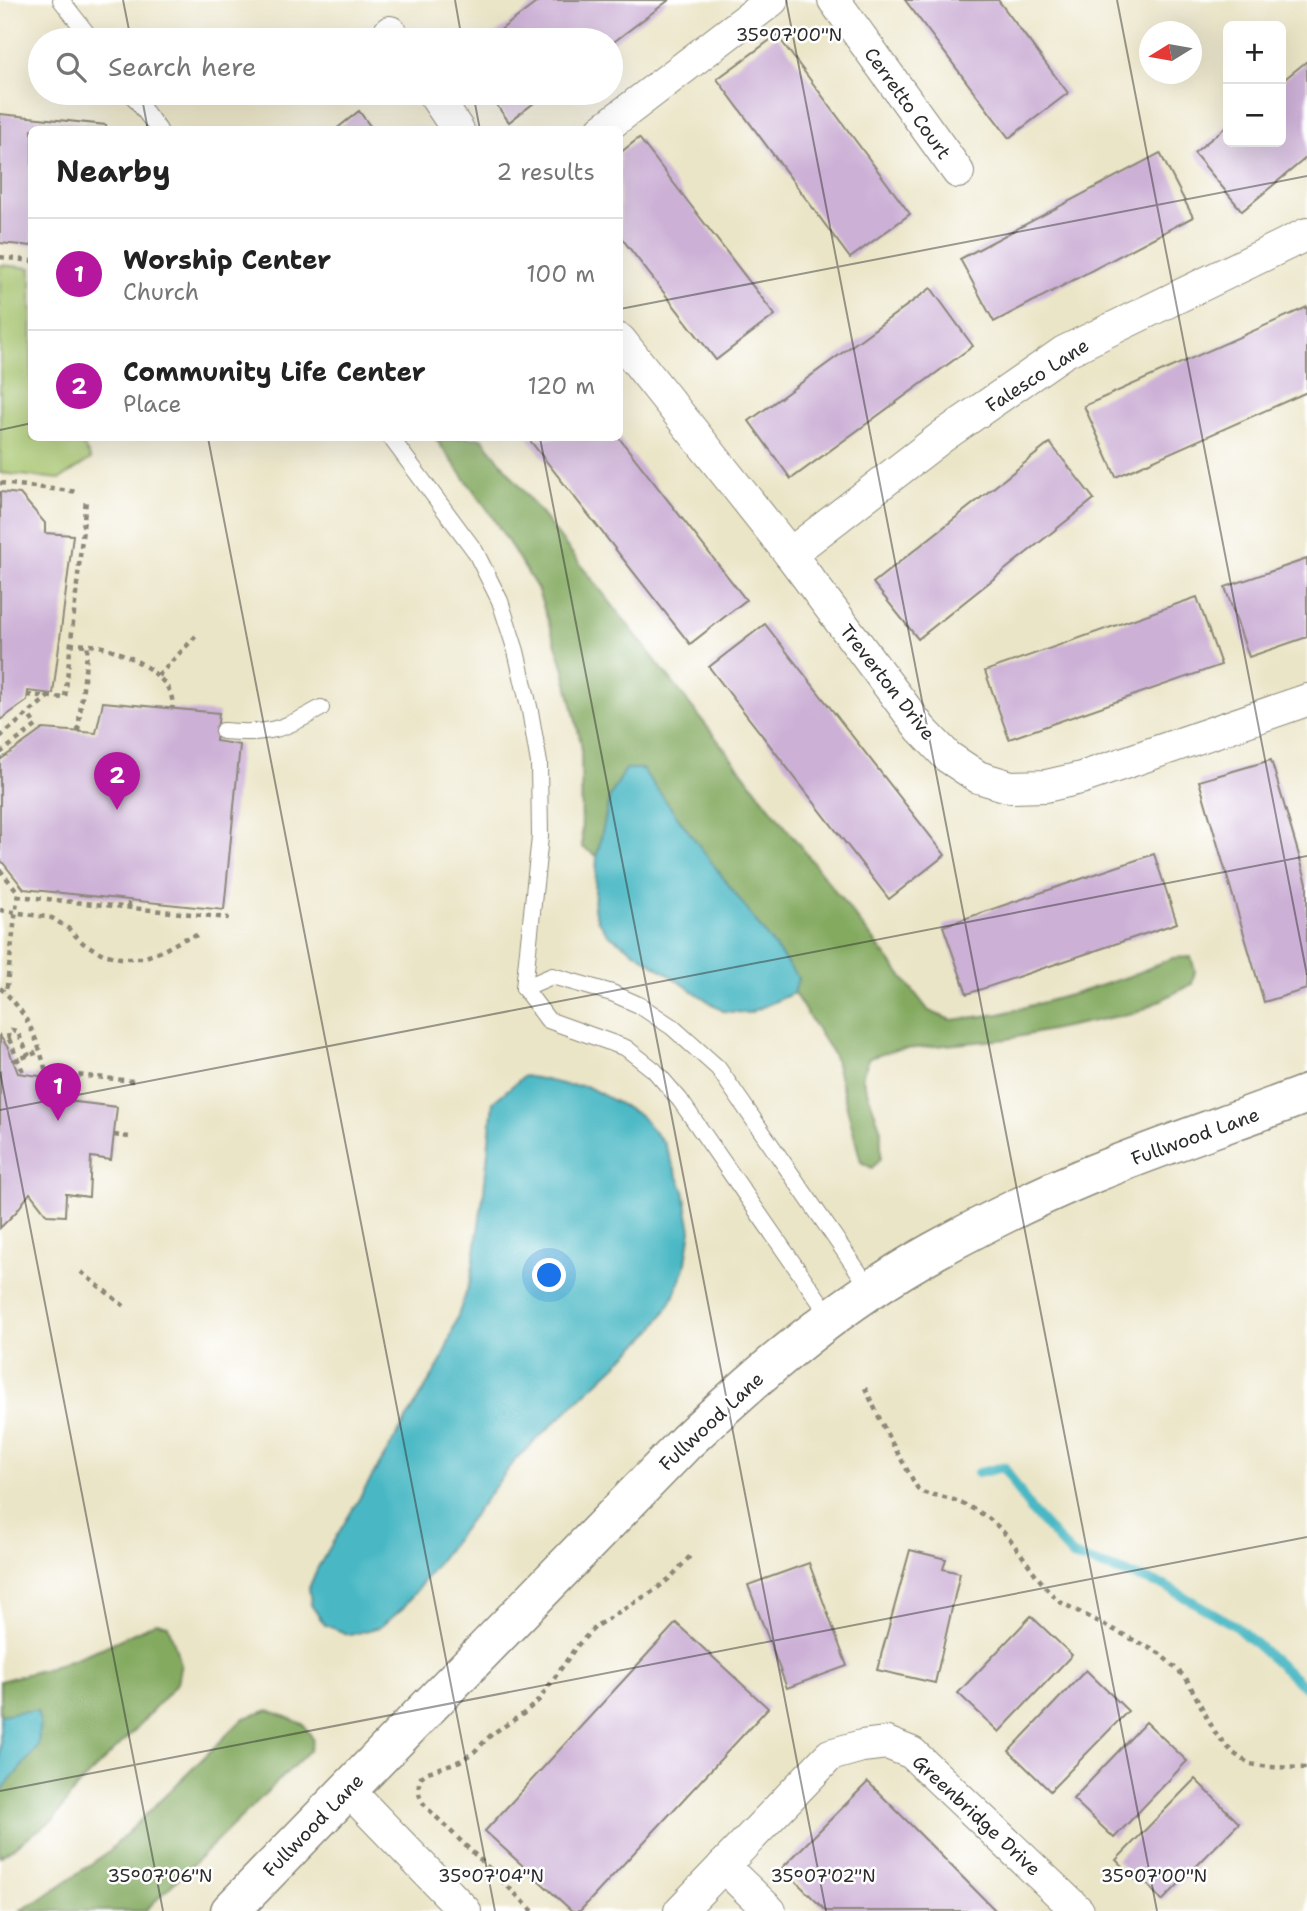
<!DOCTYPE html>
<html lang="en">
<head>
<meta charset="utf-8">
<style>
	:root { --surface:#fff; --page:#f6f6f6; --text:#222; --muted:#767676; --line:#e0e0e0; --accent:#b5179e }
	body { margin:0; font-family:"Shantell Sans",sans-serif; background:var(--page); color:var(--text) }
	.controls { position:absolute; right:21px; top:21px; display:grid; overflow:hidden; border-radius:10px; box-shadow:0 7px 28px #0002 }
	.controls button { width:63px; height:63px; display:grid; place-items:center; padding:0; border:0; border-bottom:2px solid var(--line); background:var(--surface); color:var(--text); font:35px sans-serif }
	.compass { position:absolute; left:1139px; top:21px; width:63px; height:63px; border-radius:50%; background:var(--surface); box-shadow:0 7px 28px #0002; rotate:259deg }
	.you { position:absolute; left:550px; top:1276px; width:24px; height:24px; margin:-18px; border:5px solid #fff; border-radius:50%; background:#1a73e8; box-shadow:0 0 0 10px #1a73e833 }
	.badge { display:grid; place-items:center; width:46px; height:46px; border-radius:50%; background:var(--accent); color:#fff; font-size:23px; font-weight:700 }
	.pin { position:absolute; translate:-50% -58px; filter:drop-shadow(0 2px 4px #0008) }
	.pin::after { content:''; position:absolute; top:37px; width:24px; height:21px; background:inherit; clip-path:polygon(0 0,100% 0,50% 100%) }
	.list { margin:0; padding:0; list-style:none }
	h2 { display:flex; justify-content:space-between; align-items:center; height:91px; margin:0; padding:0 28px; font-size:30px }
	h2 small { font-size:23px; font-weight:400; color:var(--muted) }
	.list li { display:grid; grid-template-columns:46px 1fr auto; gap:21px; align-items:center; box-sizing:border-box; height:112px; padding:0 28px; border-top:2px solid var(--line) }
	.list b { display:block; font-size:26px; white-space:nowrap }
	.list p { margin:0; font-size:23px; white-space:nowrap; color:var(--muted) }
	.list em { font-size:23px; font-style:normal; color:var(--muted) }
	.icon { flex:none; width:38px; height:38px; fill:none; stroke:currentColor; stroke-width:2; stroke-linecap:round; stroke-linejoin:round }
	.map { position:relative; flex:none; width:1307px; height:1911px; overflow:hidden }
	.search { position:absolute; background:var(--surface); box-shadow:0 7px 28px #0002; left:28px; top:28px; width:595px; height:77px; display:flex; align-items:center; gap:18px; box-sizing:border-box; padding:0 24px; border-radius:38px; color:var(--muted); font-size:26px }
	.panel { position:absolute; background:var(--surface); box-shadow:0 7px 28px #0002; left:28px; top:126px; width:595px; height:315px; border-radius:10px }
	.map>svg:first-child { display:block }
	.green { fill:#a6c56c; stroke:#68784c; stroke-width:2 }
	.forest { fill:#84aa60; stroke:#586a46; stroke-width:2 }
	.water { fill:#4ab8c4; stroke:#3a7278; stroke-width:2 }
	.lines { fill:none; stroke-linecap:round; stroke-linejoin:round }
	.stream { stroke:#4ab8c4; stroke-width:10 }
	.building { fill:#ccb0d6 }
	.service-casing { stroke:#8b8879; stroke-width:18 }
	.minor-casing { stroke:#8b8879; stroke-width:34 }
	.tertiary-casing { stroke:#8b8879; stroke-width:41 }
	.path { stroke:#8b8879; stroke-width:4.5; stroke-dasharray:5 5; stroke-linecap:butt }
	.service { stroke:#fff; stroke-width:16 }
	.minor { stroke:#fff; stroke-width:32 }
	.tertiary { stroke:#fff; stroke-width:38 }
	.path-bridge { stroke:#8b8879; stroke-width:4.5; stroke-dasharray:5 5; stroke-linecap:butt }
	.ticks { fill:none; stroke:#2b2b2b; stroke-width:2; stroke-opacity:0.45 }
	.labels { text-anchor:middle; stroke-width:5; stroke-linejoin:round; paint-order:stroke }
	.street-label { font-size:19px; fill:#2b2b2b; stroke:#fff }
	.ticks-label { font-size:18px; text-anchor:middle; fill:#2b2b2b; stroke:#fff; stroke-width:5; stroke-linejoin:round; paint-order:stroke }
</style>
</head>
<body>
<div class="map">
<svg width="1307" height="1911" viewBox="0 0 1307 1911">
	<rect width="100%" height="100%" fill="#fff"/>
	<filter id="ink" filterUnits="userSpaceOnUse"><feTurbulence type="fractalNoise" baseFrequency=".0143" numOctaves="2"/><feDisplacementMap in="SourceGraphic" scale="14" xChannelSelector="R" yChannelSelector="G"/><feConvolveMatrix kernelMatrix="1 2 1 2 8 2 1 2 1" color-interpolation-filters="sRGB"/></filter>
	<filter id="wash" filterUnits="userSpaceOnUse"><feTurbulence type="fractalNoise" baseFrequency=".00686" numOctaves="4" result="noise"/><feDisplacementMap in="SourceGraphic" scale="28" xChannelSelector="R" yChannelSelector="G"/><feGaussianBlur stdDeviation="1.57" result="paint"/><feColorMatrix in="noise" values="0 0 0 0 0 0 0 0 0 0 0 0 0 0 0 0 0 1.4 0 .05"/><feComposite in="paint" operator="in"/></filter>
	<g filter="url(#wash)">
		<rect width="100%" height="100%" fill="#ebe5c7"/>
		<polygon class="green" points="0,265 31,268 32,438 79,438 91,459 60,479 0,473"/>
		<g class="forest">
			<polygon points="435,438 482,438 929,1011 951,1020 1000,1014 1077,993 1133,975 1172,958 1191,957 1195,971 1192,984 1138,1012 1007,1039 895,1050 869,1058 862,1077 881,1130 881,1158 872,1168 861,1162 834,1056 794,993 798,978 610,796 597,856 582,847 581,743 563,666 537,588 488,510"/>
			<polygon points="157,1622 168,1625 181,1664 177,1683 134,1731 78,1786 54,1819 0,1857 0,1681 49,1668 104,1647"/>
			<polygon points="269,1710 303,1724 313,1739 310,1750 145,1911 19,1911 38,1901 108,1852 244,1718"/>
		</g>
		<g class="water">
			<polygon points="626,769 642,769 798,978 794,993 749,1013 723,1011 608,934 598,921 594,909 597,856 610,796"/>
			<polygon points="524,1076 541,1079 566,1085 586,1086 640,1115 664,1143 684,1191 691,1230 685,1268 672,1300 653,1330 516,1459 403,1608 380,1627 350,1635 325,1625 311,1605 309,1588 317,1569 442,1360 471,1279 484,1191 493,1102"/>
			<polygon points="24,1711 37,1711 40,1723 38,1747 0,1793 0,1715"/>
		</g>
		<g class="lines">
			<polyline class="stream" points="978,1473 1004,1467 1031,1510 1073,1556 1165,1586 1234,1625 1307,1689"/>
		</g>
		<g id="blocks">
			<g class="building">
				<polygon points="540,0 669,0 611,44 611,40 487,40"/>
				<polygon points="905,0 998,0 1068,93 1009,138"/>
				<polygon points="777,35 910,214 850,258 717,79"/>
				<polygon points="1307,61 1307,157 1242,211 1194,153 1228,125 1228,142 1281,142 1281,82"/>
				<polygon points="488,93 547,93 509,122"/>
				<polygon points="359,111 373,130 335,130"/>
				<polygon points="0,114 106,125 106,130 32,130 32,246 0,243"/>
				<polygon points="639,138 775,315 716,360 620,236 620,153"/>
				<polygon points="1160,153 1193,217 994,322 960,259"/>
				<polygon points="931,288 973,346 791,479 749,421"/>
				<polygon points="1307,307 1307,392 1116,477 1084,406"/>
				<polygon points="528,438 619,438 746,600 690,644"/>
				<polygon points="1050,443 1094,499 918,639 873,583"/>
				<polygon points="0,492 20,494 45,523 45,533 73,535 53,694 28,691 27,701 0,720"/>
				<polygon points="1307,559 1307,637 1249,657 1225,587"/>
				<polygon points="1197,597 1221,665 1009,739 985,671"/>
				<polygon points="765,624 945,855 889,899 709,667"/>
				<polygon points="103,702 219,713 216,741 240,745 224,910 24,889 0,859 0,760 43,729 96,733"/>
				<polygon points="1271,760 1307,883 1307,989 1264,1002 1199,781"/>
				<polygon points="1154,854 1177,923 967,994 943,926"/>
				<polygon points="0,1036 8,1048 18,1073 61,1079 58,1100 117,1107 111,1160 91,1157 89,1197 66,1194 65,1216 47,1215 30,1193 16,1212 0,1228"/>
				<polygon points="910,1550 946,1559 943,1569 960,1573 935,1683 877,1670"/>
				<polygon points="809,1563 847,1666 787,1688 748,1585"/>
				<polygon points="1031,1616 1072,1655 999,1732 958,1693"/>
				<polygon points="676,1623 768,1708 580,1911 572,1911 485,1831"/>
				<polygon points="1086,1670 1128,1711 1050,1791 1009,1751"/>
				<polygon points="1146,1722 1187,1761 1114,1838 1073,1799"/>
				<polygon points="1195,1779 1239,1823 1162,1901 1142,1878 1138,1882 1116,1860"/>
				<polygon points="868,1782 907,1821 996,1911 826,1911 782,1868"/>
			</g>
		</g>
	</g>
	<g filter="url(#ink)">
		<use href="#blocks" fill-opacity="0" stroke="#8b8879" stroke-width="2"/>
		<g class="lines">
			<g class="service-casing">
				<g id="service">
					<polyline points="61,0 92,40"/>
					<polyline points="131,93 159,130"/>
					<polyline points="391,438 475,551 500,601 516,651 530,711 539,763 540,837 524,988 548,1020 626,1048 654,1070 680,1100 831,1318"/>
					<path d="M223,731C267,735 283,730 321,708"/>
					<polyline points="524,988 552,976 612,993 639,1005 672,1027 718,1068 871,1290"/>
				</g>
			</g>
			<g class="minor-casing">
				<g id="minor">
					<polyline points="834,0 958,172"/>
					<polyline points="390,32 396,40"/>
					<polyline points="433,93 458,130"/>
					<polyline points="602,130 772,0"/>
					<polyline points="620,340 790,554 921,729 948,757 978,777 1011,787 1046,786 1081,778 1307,700"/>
					<polyline points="790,554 943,436 1064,352 1307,234"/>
					<polyline points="348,1790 465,1911"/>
					<polyline points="723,1866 770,1911"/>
					<polyline points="680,1911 830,1755 862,1746 887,1743 912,1753 1078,1911"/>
				</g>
			</g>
			<g class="tertiary-casing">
				<path id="tertiary" d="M230,1911L686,1442C762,1370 842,1302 934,1251C985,1223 1039,1196 1092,1174C1163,1145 1236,1121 1307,1094"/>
			</g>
			<g class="path">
				<polyline points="0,257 32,261"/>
				<polyline points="0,483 79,492"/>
				<path d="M70,644C81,645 93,644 103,647C128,654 178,678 172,709"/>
				<polyline points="158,676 197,635"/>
				<polyline points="27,695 65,698 86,500"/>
				<polyline points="78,731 88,645"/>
				<polyline points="0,737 49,696"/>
				<polyline points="0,753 36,726 28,714"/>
				<polyline points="0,870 18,892 6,993"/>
				<polyline points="17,896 229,918"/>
				<polyline points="129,907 129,900"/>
				<polyline points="0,910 52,918 69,929 83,943 103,954 120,958 143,958 162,951 184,939 201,934"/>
				<path d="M0,988C26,1010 38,1040 46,1072L134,1081"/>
				<polyline points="9,1039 8,1034 12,1030 17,1031 29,1056"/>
				<polyline points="13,1061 41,1051"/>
				<polyline points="114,1135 129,1137"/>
				<polyline points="81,1272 124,1306"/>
				<path d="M865,1388L888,1436L918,1489C927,1496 934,1494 944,1497C957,1500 972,1508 984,1515C1016,1537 1031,1576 1060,1602L1159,1653L1186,1678L1216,1734L1233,1753L1250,1764L1269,1767L1307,1768"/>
				<path d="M533,1911L428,1809C419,1799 416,1790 421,1777L428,1772L460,1761L474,1752L492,1734L523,1714L539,1700L576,1647L596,1626L655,1590L670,1578L693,1553"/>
			</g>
			<use href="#service" class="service"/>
			<use href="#minor" class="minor"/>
			<use href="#tertiary" class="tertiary"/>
			<polyline class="path-bridge" points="9,1039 24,1074"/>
		</g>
	</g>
	<path class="ticks" d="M123,0L131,40M455,0L462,40M786,0L1157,1911M1117,0L1307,975M141,93L148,130M473,93L480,130M620,309L1307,176M0,430L32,423M208,438L495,1911M540,438L826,1911M0,1072L163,1911M0,1110L1307,856M0,1791L1307,1537"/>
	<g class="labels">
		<g class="street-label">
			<text transform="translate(908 103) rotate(54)" y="7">Cerretto Court</text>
			<text transform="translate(1037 375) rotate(-33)" y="7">Falesco Lane</text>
			<text transform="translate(888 682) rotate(52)" y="7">Treverton Drive</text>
			<text transform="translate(1195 1136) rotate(-20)" y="7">Fullwood Lane</text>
			<text transform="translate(711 1421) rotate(-43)" y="7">Fullwood Lane</text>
			<text transform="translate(977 1815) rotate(43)" y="7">Greenbridge Drive</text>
			<text transform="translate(313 1825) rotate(-46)" y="7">Fullwood Lane</text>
		</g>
	</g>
	<g class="ticks-label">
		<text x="789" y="41">35°07'00"N</text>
		<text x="160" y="1882">35°07'06"N</text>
		<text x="491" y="1882">35°07'04"N</text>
		<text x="823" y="1882">35°07'02"N</text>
		<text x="1154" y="1882">35°07'00"N</text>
	</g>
</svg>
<div class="controls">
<button>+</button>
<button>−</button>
</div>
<svg class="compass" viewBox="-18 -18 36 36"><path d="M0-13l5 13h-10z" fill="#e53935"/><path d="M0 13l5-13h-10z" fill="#767676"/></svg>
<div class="you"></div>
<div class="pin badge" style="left:58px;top:1121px">1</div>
<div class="pin badge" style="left:117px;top:810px">2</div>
<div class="search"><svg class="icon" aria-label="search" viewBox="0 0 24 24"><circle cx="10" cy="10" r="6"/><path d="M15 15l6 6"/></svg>Search here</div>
<section class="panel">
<h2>Nearby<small>2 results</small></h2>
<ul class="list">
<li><span class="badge">1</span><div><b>Worship Center</b><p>Church</p></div><em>100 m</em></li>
<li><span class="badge">2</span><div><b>Community Life Center</b><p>Place</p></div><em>120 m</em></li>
</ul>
</section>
</div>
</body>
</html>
